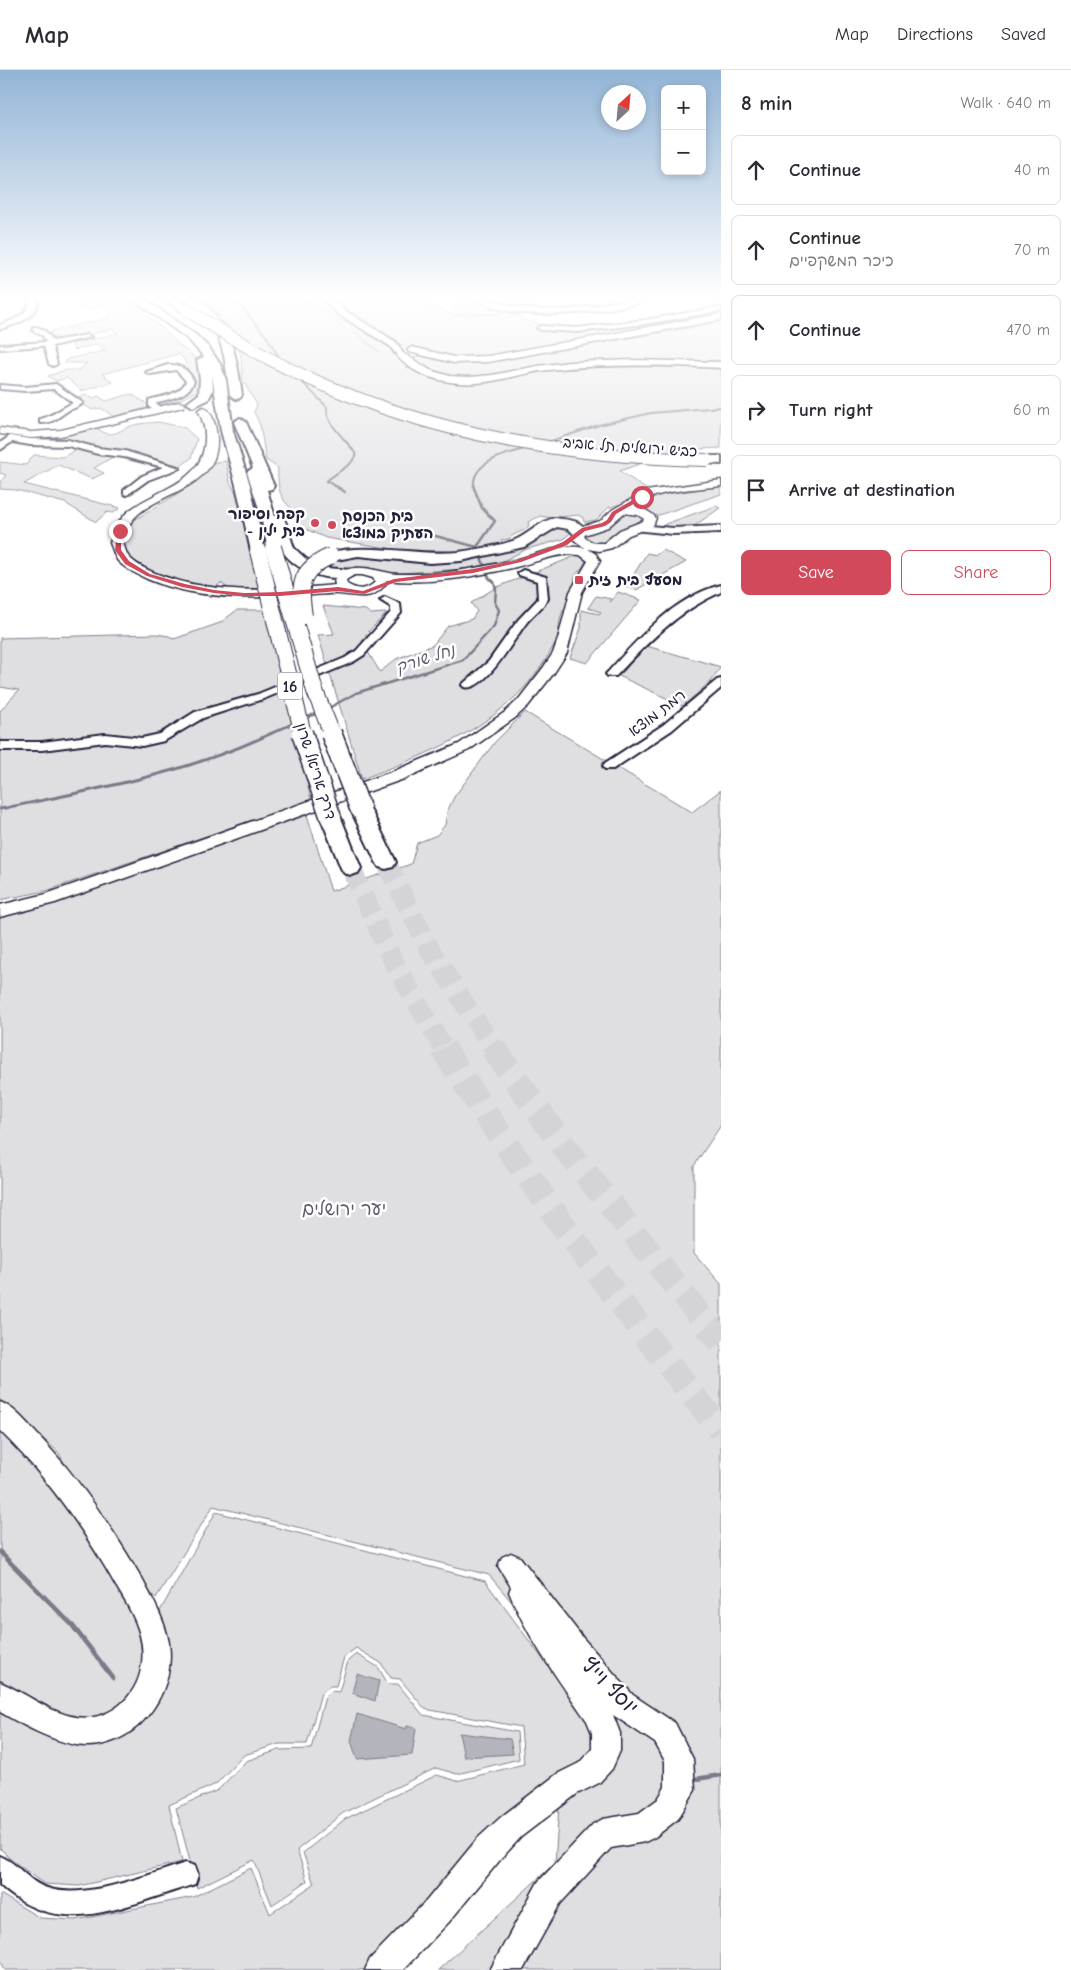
<!DOCTYPE html>
<html lang="en">
<head>
<meta charset="utf-8">
<style>
	:root { --surface:#fff; --page:#f7f7f7; --text:#2b2b33; --muted:#7c7c81; --line:#e1e1e2; --accent:#d1495b }
	body { margin:0; font-family:"Comic Neue","Playpen Sans Hebrew",sans-serif; background:var(--page); color:var(--text) }
	.controls { position:absolute; right:15px; top:15px; display:grid; overflow:hidden; border-radius:8px; box-shadow:0 2px 8px #0003 }
	.controls button { width:45px; height:45px; display:grid; place-items:center; padding:0; border:0; border-bottom:1px solid var(--line); background:var(--surface); color:var(--text); font:25px sans-serif }
	.compass { position:absolute; left:601px; top:15px; width:45px; height:45px; border-radius:50%; background:var(--surface); box-shadow:0 2px 8px #0003; rotate:26deg }
	.stop { position:absolute; width:15px; height:15px; margin:-11px; border:4px solid #d1495b; border-radius:50%; background:#fff }
	.stop.end { background:#d1495b; border-color:#fff; box-shadow:0 1px 5px #0008 }
	.list { margin:0; padding:0; list-style:none }
	h2 { display:flex; justify-content:space-between; align-items:center; height:65px; margin:0; padding:0 20px; font-size:21px }
	h2 small { font-size:16px; font-weight:400; color:var(--muted) }
	.list li { display:grid; grid-template-columns:32px 1fr auto; gap:15px; align-items:center; box-sizing:border-box; height:70px; margin:0 10px 10px; padding:0 10px; border:1px solid var(--line); border-radius:8px }
	.list b { display:block; font-size:19px; white-space:nowrap }
	.list p { margin:0; font-size:16px; white-space:nowrap; color:var(--muted) }
	.list em { font-size:16px; font-style:normal; color:var(--muted) }
	.actions { display:flex; gap:10px; padding:15px 20px }
	.actions a { flex:1; padding:11px 0; border:1px solid var(--accent); border-radius:8px; text-align:center; font-size:18px; color:var(--accent) }
	.actions .main { background:var(--accent); color:#fff }
	.icon { flex:none; width:28px; height:28px; fill:none; stroke:currentColor; stroke-width:2; stroke-linecap:round; stroke-linejoin:round }
	.map { position:relative; flex:none; width:721px; height:1900px; overflow:hidden }
	header { display:flex; align-items:center; gap:30px; box-sizing:border-box; height:70px; padding:0 25px; background:var(--surface); border-bottom:1px solid var(--line) }
	header strong { font-size:24px }
	nav { display:flex; gap:28px; margin-inline-start:auto; font-size:18px }
	main { display:flex }
	aside { flex:1; background:var(--surface) }
	.map>svg:first-child { display:block }
	.green { fill:#dfdfe2; stroke:#80808e }
	.water { fill:#b4b4bc; stroke:#7a7a88 }
	.lines { fill:none; stroke-linecap:round; stroke-linejoin:round }
	.stream-far3 { stroke:#7a7a88; stroke-width:2 }
	.stream-far2 { stroke:#7a7a88; stroke-width:2.5 }
	.stream-far1 { stroke:#7a7a88; stroke-width:3 }
	.stream { stroke:#7a7a88; stroke-width:4.5 }
	.highway-tunnel-far1 { stroke:#d3d3d8; stroke-width:20; stroke-dasharray:20 10; stroke-linecap:butt }
	.highway-tunnel { stroke:#d3d3d8; stroke-width:26; stroke-dasharray:26 13; stroke-linecap:butt }
	.minor-casing { stroke:#22223b; stroke-width:4 }
	.major-casing { stroke:#22223b; stroke-width:3 }
	.highway-casing { stroke:#22223b; stroke-width:4 }
	.minor { fill:#fff; fill-rule:evenodd }
	.major { fill:#fff; fill-rule:evenodd }
	.highway { fill:#fff; fill-rule:evenodd }
	.highway-bridge-far2-casing { stroke:#22223b; stroke-width:14; stroke-linecap:butt }
	.highway-bridge-far1-casing { stroke:#22223b; stroke-width:18; stroke-linecap:butt }
	.highway-bridge-casing { stroke:#22223b; stroke-width:23; stroke-linecap:butt }
	.highway-bridge-far2 { stroke:#fff; stroke-width:12 }
	.highway-bridge-far1 { stroke:#fff; stroke-width:16 }
	.highway-bridge { stroke:#fff; stroke-width:20 }
	.route { fill:#d1495b }
	.poi-dot { fill:#d1495b; stroke:#fff; stroke-width:2 }
	.labels { text-anchor:middle; stroke-width:5; stroke-linejoin:round; paint-order:stroke }
	.far-street-label { font-size:15px; fill:#22223b; stroke:#fff }
	.far-poi-label { font-size:15px; font-weight:bold; fill:#22223b; stroke:#fff; text-anchor:start }
	.far-water-label { font-size:16px; font-style:italic; fill:#5c5c6f; stroke:#fff }
	.shield { fill:#fff; stroke:#646476; stroke-width:1 }
	.shield-label { font-size:16px; font-weight:bold; fill:#22223b }
	.park-label { font-size:18px; fill:#5b5b6d; stroke:#fff }
	.near-street-label { font-size:21px; fill:#22223b; stroke:#fff }
</style>
</head>
<body>
<header>
<strong>Map</strong>
<nav><a>Map</a><a>Directions</a><a>Saved</a></nav>
</header>
<main>
<div class="map">
<svg width="721" height="1900" viewBox="0 0 721 1900">
	<rect width="100%" height="100%" fill="#fff"/>
	<filter id="ink" filterUnits="userSpaceOnUse"><feTurbulence type="fractalNoise" baseFrequency=".02" numOctaves="2"/><feDisplacementMap in="SourceGraphic" scale="10" xChannelSelector="R" yChannelSelector="G"/><feConvolveMatrix kernelMatrix="1 2 1 2 8 2 1 2 1" color-interpolation-filters="sRGB"/></filter>
	<g filter="url(#ink)">
		<g class="green">
			<path d="M94,228H122L153,250L185,280C200,287 200,304 202,319L182,329L156,336L155,333L174,326L191,307L184,289L178,284L102,304L113,312L82,321L67,308L56,311L48,306L66,300H79L87,293H64L67,289L105,281L98,274L74,280L72,274L118,263L112,259L63,271H58V267H52L51,261L105,249L110,243L101,236L87,239L79,236L97,230Z"/>
			<path d="M204,228H245L252,238C273,242 292,233 313,236L380,282L346,254L310,232L259,238L250,228H413L416,231V235L417,231L453,245L499,244H460L450,239L462,233L473,234L482,231L510,239L501,243L512,241L513,242L511,244L520,246L522,250L541,254L539,258L581,262L645,253L667,254L705,247L701,244L721,241V245L483,288C452,288 425,283 396,273L391,276L393,282L403,292L446,310L600,296H721V378L678,380L620,401L647,420L627,432L608,438L596,450L584,452L583,448L578,445L551,448L540,446L528,452L529,455C525,463 514,462 509,469L501,470L504,476L469,483H417L326,468L301,457L297,452L303,449C282,431 277,426 278,398L266,390L260,355L254,342L257,335L243,311L241,286L235,268L224,250Z"/>
			<polygon points="721,250 721,293 568,294 480,308 454,307 429,301 412,289 418,286 461,292 486,292 695,257"/>
			<polygon points="131,324 149,335 149,337 114,347 101,338 92,340 76,329 85,325 93,328 98,326 106,331"/>
			<path d="M159,352L185,358L197,369L191,388L181,396L129,381H111L26,370L28,366H61L97,358C112,371 120,359 134,355C142,353 151,353 159,352Z"/>
			<polygon points="79,378 118,384 94,398 104,403 92,409 58,395 24,414 120,438 113,443 107,442 96,452 65,433 16,420 0,419 0,412 6,405 0,403 0,392 26,395 34,385 63,387"/>
			<path d="M226,391L230,412L236,423L263,521H232L221,513L213,519C187,513 93,495 133,451L196,412L215,392Z"/>
			<polygon points="721,415 721,424 653,447 645,437 646,431 654,426"/>
			<polygon points="716,436 720,438 694,456 663,457 665,454"/>
			<polygon points="634,441 647,449 610,472 595,475 583,468 585,463 623,442"/>
			<polygon points="562,456 572,461 564,469 527,479 503,491 465,499 399,503 385,502 367,497 343,501 320,495 353,485 487,485 526,476 553,457"/>
			<polygon points="663,480 686,492 636,520 626,517 647,483 656,485"/>
			<path d="M578,485L586,488C586,496 578,500 575,507C574,511 575,515 574,519C571,527 566,535 562,543C558,554 560,564 554,575C514,652 438,680 362,709L318,565L334,564L323,536L366,540L370,544L387,543L367,563L362,572L380,602L396,589L433,575L448,556L472,549L477,541L471,533L495,518Z"/>
			<polygon points="618,522 641,530 587,593 570,588 581,558 581,540 599,544 601,542 588,538 596,526 611,529 610,532"/>
			<polygon points="237,540 268,540 311,730 46,821 0,830 0,641 19,620 0,617 0,568 156,564 169,566 174,569 220,553"/>
			<polygon points="643,575 721,597 709,613 683,636 619,606 626,599"/>
			<polygon points="525,642 692,742 721,720 721,1055 694,1096 694,1183 721,1214 721,1900 438,1900 555,1793 560,1722 372,1900 5,1900 0,1888 0,1824 40,1848 76,1850 193,1827 251,1798 270,1844 314,1814 303,1783 345,1749 437,1705 457,1711 524,1694 521,1657 425,1639 400,1609 391,1608 381,1593 356,1578 344,1587 336,1616 330,1616 321,1623 307,1674 279,1674 244,1685 216,1714 169,1735 182,1792 79,1816 45,1814 10,1789 0,1778 0,1637 91,1675 162,1590 160,1541 216,1442 485,1511 567,1622 567,1611 546,1573 489,1505 213,1436 156,1528 132,1508 58,1382 0,1330 0,847 28,841 102,817 307,745 331,821 411,794 417,773 437,765 445,755 447,742 454,727 495,672"/>
			<path d="M0,1362C45,1401 78,1452 109,1503C117,1515 127,1528 132,1542C140,1563 145,1588 139,1609C134,1627 114,1645 96,1650C90,1652 77,1649 70,1647C44,1641 22,1624 0,1610Z"/>
			<polygon points="356,1584 378,1597 388,1614 398,1614 423,1645 517,1662 519,1689 457,1704 436,1698 343,1743 297,1780 307,1811 272,1835 254,1790 197,1818 176,1738 218,1720 246,1691 279,1680 311,1679 325,1627 331,1621 339,1622 348,1591"/>
		</g>
		<g class="water">
			<polygon points="357,1604 379,1611 375,1631 352,1623"/>
			<polygon points="357,1644 406,1659 407,1656 416,1658 412,1685 357,1689 351,1671"/>
			<polygon points="459,1663 510,1669 513,1684 464,1687"/>
		</g>
		<g class="lines">
			<g class="stream-far3">
				<polyline points="234,228 267,267 280,289"/>
				<path d="M300,310L327,337C325,354 347,370 355,383L356,386L350,394L326,411L341,419"/>
				<polyline points="548,372 599,355 651,343 721,337"/>
				<path d="M474,419C470,391 507,384 528,378"/>
			</g>
			<g class="stream-far2">
				<polyline points="338,418 345,422"/>
				<polyline points="401,460 428,464 477,477"/>
				<polyline points="327,639 356,623 463,590 494,556 499,540 495,533 496,519 494,512 489,508 477,477 495,451 482,438 474,418"/>
				<polyline points="304,649 319,642"/>
				<polyline points="270,664 296,652"/>
			</g>
			<path class="stream-far1" d="M0,739C92,720 187,704 272,663"/>
			<g class="stream">
				<polyline points="0,1482 72,1555 113,1608"/>
				<polyline points="696,1709 721,1705"/>
			</g>
			<g class="highway-tunnel-far1">
				<polyline points="386,792 430,880 494,979"/>
				<polyline points="351,798 393,891 444,979"/>
			</g>
			<g class="highway-tunnel">
				<path d="M443,978C527,1112 621,1237 721,1360"/>
				<polyline points="493,978 565,1078 721,1272"/>
			</g>
			<g class="minor-casing">
				<g id="minor">
					<path d="M30,228H38C38,248 16,255 0,259V255C13,250 30,245 30,228Z"/>
					<polygon points="322,228 330,228 344,240 396,272 402,281 395,283 390,276 338,244"/>
					<path d="M476,228C491,228 504,235 518,237C532,240 546,240 560,240C590,239 620,228 649,228C641,233 629,235 619,237C583,244 507,252 476,228Z"/>
					<polygon points="721,237 721,241 645,254 577,262 541,260 537,258 541,256 577,258 645,250"/>
					<path d="M33,257C42,256 49,264 53,271L87,265L91,267L52,276L57,294L53,296L49,294L44,276L0,279V275L46,272L43,266L33,261Z"/>
					<path d="M168,295C181,294 188,300 194,311C188,327 170,328 156,333L162,339L158,342L149,337V330C161,326 181,325 186,311L176,300L150,304L146,302Z"/>
					<path d="M56,314L83,333C79,337 74,338 69,340C59,346 53,354 40,353V349C53,346 61,338 73,333L54,319L25,321L0,319V315L25,317Z"/>
					<polygon points="10,366 30,369 68,370 98,378 125,381 180,398 148,410 127,425 124,424 124,420 142,406 163,397 124,387 98,384 68,376 30,375 12,372 0,380 0,373"/>
					<polygon points="637,455 673,458 721,456 721,462 673,464 634,460 634,456"/>
					<path d="M523,500L546,507L548,529C542,538 534,544 527,552C515,567 485,623 464,617L462,615L464,613L489,591L518,550L538,529L537,511L519,505L518,503Z"/>
					<path d="M721,515V522C678,541 648,572 616,606H608L606,604L608,602C639,568 674,527 721,515Z"/>
					<polygon points="385,527 400,534 401,543 364,585 353,592 266,628 203,648 164,671 142,676 105,672 42,680 0,680 0,672 42,672 105,664 142,668 160,664 195,642 258,624 345,588 356,581 391,542 391,537 380,530"/>
					<polygon points="721,609 721,618 672,660 613,699 605,699 603,696 605,693 663,655 717,610"/>
					<path d="M0,1786C18,1793 28,1812 47,1818C85,1831 149,1804 186,1793L195,1796L198,1805L195,1814L186,1817C120,1837 58,1870 0,1815Z"/>
				</g>
			</g>
			<g class="major-casing">
				<g id="major">
					<polygon points="721,244 721,250 488,292 454,293 409,282 407,280 412,277 454,287 488,286"/>
					<path d="M400,281L430,300L450,306L470,307L492,305L537,296L570,292L635,290L721,292V298C664,295 606,294 549,300C518,303 489,316 458,313C435,311 412,303 397,286V282Z"/>
					<polygon points="179,332 183,333 184,335 183,337 61,366 31,368 0,364 0,358 31,362 61,360"/>
					<path d="M203,337C210,339 213,348 215,355C231,423 151,418 129,455C126,460 125,467 123,473C125,477 126,484 129,487C136,495 146,499 155,503C212,526 275,520 335,515L334,510C349,488 376,502 397,504C410,504 423,504 436,503C464,501 491,495 519,489C543,483 560,473 585,478L573,469L574,461L579,457L600,451L612,440L646,421L721,410V416C693,420 658,419 635,436C643,439 650,441 656,448L653,456L629,465L612,478L599,481L588,479L596,484L600,491L582,522L567,583L554,603L528,636L515,648L469,680L404,709L55,833L0,847V835L46,824L394,701L459,674L505,642L518,630L543,598L553,583L558,569L570,522L588,491L580,485C558,482 537,492 516,497C474,507 430,515 386,510L387,512C371,536 352,522 328,524C268,528 205,533 147,509C137,504 125,499 118,491C114,486 113,479 110,473C115,460 118,449 130,440C155,420 198,414 204,378C207,364 204,352 198,340ZM624,443L638,445L644,449L643,451L620,460L604,473H594L585,468L584,465L608,457ZM354,505H362L373,508L375,512C366,521 357,520 347,514L346,510Z"/>
					<path d="M0,1332C15,1338 26,1352 37,1364C78,1407 111,1456 141,1507C152,1528 165,1550 169,1573C177,1626 132,1684 76,1675C49,1670 23,1655 0,1642V1612C26,1623 48,1642 76,1647C96,1650 113,1643 127,1628C140,1613 144,1594 142,1575C139,1553 127,1534 116,1516C84,1459 47,1407 0,1361Z"/>
					<path d="M511,1483L520,1487L583,1568L633,1625L675,1653L693,1689L695,1720L678,1749L655,1767L645,1772L611,1778L560,1834L523,1900H490L538,1812L593,1754L603,1749L639,1743L658,1729L665,1717V1691L655,1673L613,1645L620,1663V1681L612,1699L599,1713L577,1724L521,1767L500,1790L449,1852L403,1900H365L370,1889L427,1830L478,1768L501,1747L557,1704L579,1693L592,1679V1663L587,1651C558,1609 528,1569 509,1522L511,1517L498,1496L502,1487Z"/>
				</g>
			</g>
			<g class="highway-casing">
				<g id="highway">
					<polygon points="131,228 143,228 196,265 210,279 220,294 226,310 233,361 250,415 265,481 263,484 253,484 251,481 236,415 221,361 212,305 213,320 208,330 193,337 187,333 199,324 200,309 197,290 204,287 188,269"/>
					<polygon points="163,228 176,228 193,240 187,243 183,242"/>
					<path d="M186,228H198C232,256 236,284 242,325L240,328L236,329L230,325C226,300 225,270 208,250C201,242 192,236 186,228Z"/>
					<path d="M240,348L246,352L274,416L272,419L267,420L275,447L283,448L285,451L294,478L306,489L326,498L352,500L355,503L352,506C326,513 295,501 280,478L273,481L268,480L260,442L247,402L253,398L234,352Z"/>
					<polygon points="707,386 721,386 721,394 702,393 700,390"/>
					<path d="M555,448C567,450 583,449 586,463L584,466C574,469 575,463 568,459L557,457L524,477L461,491L430,493L358,486L331,491L326,489L323,486L326,483C370,472 414,486 459,482C472,480 503,475 515,470C529,464 540,451 555,448Z"/>
					<polygon points="360,732 367,734 370,738 396,792 393,797 386,799 379,797 376,792 350,738 353,734"/>
					<polygon points="331,742 338,743 341,748 361,798 358,803 351,805 344,803 341,798 321,748 324,743"/>
				</g>
			</g>
			<use href="#minor" class="minor"/>
			<use href="#major" class="major"/>
			<use href="#highway" class="highway"/>
			<g class="highway-bridge-far2-casing">
				<path id="highway-bridge-far2" d="M187,240C226,264 264,288 306,307C433,365 568,387 707,390"/>
			</g>
			<g class="highway-bridge-far1-casing">
				<g id="highway-bridge-far1">
					<polyline points="273,477 315,621 332,664"/>
					<polyline points="258,481 303,664"/>
					<path d="M304,546C299,514 299,500 331,486"/>
				</g>
			</g>
			<g class="highway-bridge-casing">
				<g id="highway-bridge">
					<polyline points="302,663 331,748"/>
					<polyline points="331,663 360,738"/>
				</g>
			</g>
			<use href="#highway-bridge-far2" class="highway-bridge-far2"/>
			<use href="#highway-bridge-far1" class="highway-bridge-far1"/>
			<use href="#highway-bridge" class="highway-bridge"/>
		</g>
	</g>
	<linearGradient id="sky" x2="0" y2="1"><stop stop-color="#93b4d6"/><stop offset="0.46" stop-color="#fff"/><stop offset="1" stop-color="#fff" stop-opacity="0"/></linearGradient>
	<rect width="721" height="494" fill="url(#sky)"/>
	<polygon class="route" points="643,424 646,426 644,428 616,444 611,452 605,456 585,461 567,475 521,492 473,503 396,512 364,524 338,521 280,526 244,526 214,523 182,517 147,506 125,494 115,480 117,461 121,460 121,480 129,491 150,504 185,514 214,520 244,523 280,522 338,517 363,521 394,509 473,499 518,490 563,472 582,458 602,453 607,450 612,442"/>
	<g class="poi-dot">
		<circle cx="315" cy="453" r="5"/>
		<circle cx="332" cy="455" r="5"/>
		<rect x="574" y="505" width="10" height="10" rx="2.5"/>
	</g>
	<g class="labels">
		<g class="far-street-label">
			<text transform="translate(630 377) rotate(4)" y="5">כביש ירושלים תל אביב</text>
			<text transform="translate(657 643) rotate(-37)" y="5">רמת מוצא</text>
			<text transform="translate(316 701) rotate(72)" y="5">דרך אריאל שרון</text>
		</g>
		<g class="far-poi-label">
			<text x="305" y="449" text-anchor="end">קפה וסיפור<tspan x="305" dy="17">- בית ילין</tspan></text>
			<text x="342" y="451">בית הכנסת<tspan x="342" dy="17">העתיק במוצא</tspan></text>
			<text x="589" y="515">מסעף בית זית</text>
		</g>
		<g class="far-water-label">
			<text transform="translate(425 588) rotate(-18)" y="6">נחל שורק</text>
		</g>
		<rect class="shield" x="277.5" y="602.5" width="25" height="27" rx="4"/>
		<g class="shield-label">
			<text x="290" y="622">16</text>
		</g>
		<g class="park-label">
			<text x="344" y="1145">יער ירושלים</text>
		</g>
		<g class="near-street-label">
			<text transform="translate(610 1616) rotate(45)" y="7">יוסף וייץ</text>
		</g>
	</g>
</svg>
<div class="controls">
<button>+</button>
<button>−</button>
</div>
<svg class="compass" viewBox="-18 -18 36 36"><path d="M0-13l5 13h-10z" fill="#e53935"/><path d="M0 13l5-13h-10z" fill="#7c7c81"/></svg>
<div class="stop" style="left:642px;top:427px"></div>
<div class="stop end" style="left:120px;top:461px"></div>
</div>
<aside>
<h2>8 min<small>Walk · 640 m</small></h2>
<ul class="list">
<li><svg class="icon" aria-label="ahead" viewBox="0 0 24 24"><path d="M12 20V5M6 11l6-6 6 6"/></svg><div><b>Continue</b></div><em>40 m</em></li>
<li><svg class="icon" aria-label="ahead" viewBox="0 0 24 24"><path d="M12 20V5M6 11l6-6 6 6"/></svg><div><b>Continue</b><p>כיכר המשקפיים</p></div><em>70 m</em></li>
<li><svg class="icon" aria-label="ahead" viewBox="0 0 24 24"><path d="M12 20V5M6 11l6-6 6 6"/></svg><div><b>Continue</b></div><em>470 m</em></li>
<li><svg class="icon" aria-label="right" viewBox="0 0 24 24"><path d="M7 20v-9h11M14 6l5 5-5 5"/></svg><div><b>Turn right</b></div><em>60 m</em></li>
<li><svg class="icon" aria-label="arrive" viewBox="0 0 24 24"><path d="M6 21V4h12l-3 4 3 4H6"/></svg><div><b>Arrive at destination</b></div></li>
</ul>
<div class="actions"><a class="main">Save</a><a>Share</a></div>
</aside>
</main>
</body>
</html>
